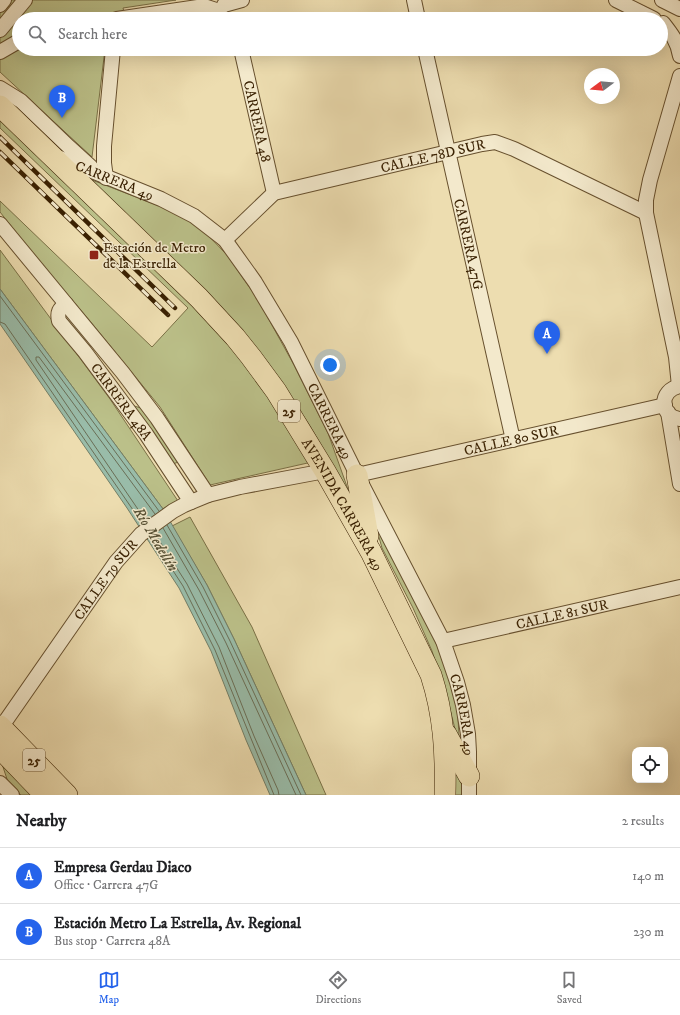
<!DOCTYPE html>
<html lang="en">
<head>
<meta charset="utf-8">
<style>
	:root { --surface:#fff; --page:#f6f6f6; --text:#202124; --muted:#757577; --line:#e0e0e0; --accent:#2563eb }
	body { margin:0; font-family:"IM FELL DW Pica",serif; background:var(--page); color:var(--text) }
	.controls { position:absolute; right:12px; bottom:12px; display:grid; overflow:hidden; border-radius:8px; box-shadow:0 4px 16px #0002 }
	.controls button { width:36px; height:36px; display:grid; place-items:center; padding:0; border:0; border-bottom:1px solid var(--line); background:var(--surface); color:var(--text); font:20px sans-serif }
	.compass { position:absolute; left:584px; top:68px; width:36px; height:36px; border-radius:50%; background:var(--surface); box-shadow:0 4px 16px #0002; rotate:254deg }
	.you { position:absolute; left:330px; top:365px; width:14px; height:14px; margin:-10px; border:3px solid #fff; border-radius:50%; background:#1a73e8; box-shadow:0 0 0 6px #1a73e833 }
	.badge { display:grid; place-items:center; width:26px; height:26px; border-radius:50%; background:var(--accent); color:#fff; font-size:13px; font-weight:700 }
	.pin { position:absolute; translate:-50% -33px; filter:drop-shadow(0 1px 2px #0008) }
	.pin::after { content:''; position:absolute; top:21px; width:14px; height:12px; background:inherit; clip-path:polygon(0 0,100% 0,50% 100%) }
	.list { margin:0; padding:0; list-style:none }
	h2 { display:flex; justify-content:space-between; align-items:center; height:52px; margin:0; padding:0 16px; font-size:17px }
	h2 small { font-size:13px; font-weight:400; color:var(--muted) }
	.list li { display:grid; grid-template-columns:26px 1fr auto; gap:12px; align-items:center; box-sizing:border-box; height:56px; padding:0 16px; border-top:1px solid var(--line) }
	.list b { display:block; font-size:15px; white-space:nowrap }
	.list p { margin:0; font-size:13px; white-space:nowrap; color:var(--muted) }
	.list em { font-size:13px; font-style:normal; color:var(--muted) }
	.icon { flex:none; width:22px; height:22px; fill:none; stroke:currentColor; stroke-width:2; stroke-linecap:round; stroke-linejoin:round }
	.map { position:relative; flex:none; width:680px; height:795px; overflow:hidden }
	.search { position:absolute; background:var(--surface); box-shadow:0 4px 16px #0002; left:12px; right:12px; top:12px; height:44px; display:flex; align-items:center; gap:10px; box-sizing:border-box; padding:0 14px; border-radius:22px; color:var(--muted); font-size:15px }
	.sheet { height:164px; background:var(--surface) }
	nav { display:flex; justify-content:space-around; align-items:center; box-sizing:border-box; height:56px; border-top:1px solid var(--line); background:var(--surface); font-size:11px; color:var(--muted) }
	nav a { display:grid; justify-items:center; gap:2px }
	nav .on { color:var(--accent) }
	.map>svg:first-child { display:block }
	.green { fill:#bbc089; stroke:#7a7046 }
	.water { fill:#99bca9; stroke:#737e66 }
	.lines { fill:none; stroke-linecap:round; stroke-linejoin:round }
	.shore { stroke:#6a6e56; stroke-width:1 }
	.minor-casing { stroke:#67502e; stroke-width:16 }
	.highway-casing { stroke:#3a2102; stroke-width:22 }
	.minor { stroke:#f3e9cc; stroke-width:14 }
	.highway { stroke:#edddb0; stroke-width:21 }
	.rail-casing { stroke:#3a2102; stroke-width:4.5 }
	.rail { stroke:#f3e9cc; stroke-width:3; stroke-dasharray:9; stroke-linecap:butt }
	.poi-dot { fill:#8f2418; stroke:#f3e9cc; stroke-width:1.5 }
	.labels { text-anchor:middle; stroke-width:3; stroke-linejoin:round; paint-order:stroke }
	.shield { fill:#f3e9cc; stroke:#725d3f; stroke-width:1 }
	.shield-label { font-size:13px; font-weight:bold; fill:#3a2102 }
	.street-label { font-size:14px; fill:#3a2102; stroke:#f3e9cc }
	.poi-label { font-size:14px; fill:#3a2102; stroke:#f3e9cc; text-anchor:start }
	.water-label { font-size:15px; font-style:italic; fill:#565034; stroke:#f3e9cc }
</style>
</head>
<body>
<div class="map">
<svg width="680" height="795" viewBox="0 0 680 795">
	<rect width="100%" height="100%" fill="#edddb0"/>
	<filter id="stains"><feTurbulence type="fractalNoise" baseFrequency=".005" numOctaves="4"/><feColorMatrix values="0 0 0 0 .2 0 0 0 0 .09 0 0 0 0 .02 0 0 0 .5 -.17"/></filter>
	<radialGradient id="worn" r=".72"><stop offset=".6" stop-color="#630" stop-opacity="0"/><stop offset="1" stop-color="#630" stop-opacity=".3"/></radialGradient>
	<g class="green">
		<polygon points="0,0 176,0 123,8 126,19 19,19 19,49 105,49 92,157 0,72"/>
		<polygon points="0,115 185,295 252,372 312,462 210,485 160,407 90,321 38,260 0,212 0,201 152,347 188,308 0,128"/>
		<polygon points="92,180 167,209 199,226 227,255 257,298 294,365 328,433 350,495 310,426 278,377 240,329"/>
		<polygon points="0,250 110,399 178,501 163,509 0,289"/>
		<polygon points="131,405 144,409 181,461 173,464"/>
		<polygon points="373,516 436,635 457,705 460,749 447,697 432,651 413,608 382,548"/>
		<polygon points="190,517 252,627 326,795 306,795 234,639 207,585 172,526"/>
		<polygon points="2,764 33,795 21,795 8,782"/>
		<polygon points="451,766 464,779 463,795 451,795"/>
	</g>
	<polygon class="water" points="0,289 163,509 207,585 234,639 306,795 270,795 246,740 211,651 179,588 127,508 0,324"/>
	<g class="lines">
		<g class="shore">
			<polyline points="0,296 159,511"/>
			<polyline points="0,322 5,324 142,523"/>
			<polyline points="146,521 36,360 36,357 39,357 155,514"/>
			<polyline points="167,525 203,587 230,641 301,795"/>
			<polyline points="163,528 199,590 226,643 296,795"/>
			<polyline points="155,534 187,584 219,647 254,736 278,790 279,795"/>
			<polyline points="151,537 183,586 215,650 274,795"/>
		</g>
		<g class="minor-casing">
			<g id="minor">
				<polyline points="414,0 418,19"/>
				<polyline points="616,0 654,19"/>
				<polyline points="662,0 680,9"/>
				<polyline points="0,5 4,0"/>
				<polyline points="224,5 242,0"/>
				<polyline points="117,19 204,6 216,10 224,19"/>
				<polyline points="192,19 210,17 218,19"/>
				<path d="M663,23C671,33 678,42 680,56"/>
				<polyline points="0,30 25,0"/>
				<path id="s1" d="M241,49L274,193"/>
				<path id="s2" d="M425,49L513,440"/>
				<polyline points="0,52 19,41"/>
				<polyline points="0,88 21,101 69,147 91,167"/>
				<path id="s3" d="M60,158L161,199L194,216L225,240L255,282L291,342L357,475L443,641L457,682L463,705L468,734L469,752V795"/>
				<polyline points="106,178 104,163 104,146 113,49"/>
				<polyline points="0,224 123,373 157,418 208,495"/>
				<path id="s4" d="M225,240L274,193L482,144L495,142L514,149L646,213"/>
				<path id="s5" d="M66,304C59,309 57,312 59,321L85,352L146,434L191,502"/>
				<polyline points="679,386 676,357 646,213 646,200 650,180 680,76"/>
				<path d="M680,386C659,390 659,416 680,419"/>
				<polyline points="668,412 680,484"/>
				<path id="s6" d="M357,475L665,405"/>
				<path id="s7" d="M443,641L680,587"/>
				<path id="s8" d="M0,729L116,562L141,534L173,511L184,505L208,495L240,487L325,471"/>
				<polyline points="0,783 12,795"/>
			</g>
		</g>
		<g class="highway-casing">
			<g id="highway">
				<path id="s9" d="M0,106L199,298L235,337L251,357L276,391L325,471L371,552L431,675C444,715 446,753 445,795"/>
				<polyline points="357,475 368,536"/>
				<polyline points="0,726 67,795"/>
				<polyline points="446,734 469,776"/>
				<polyline points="0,748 45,795"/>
			</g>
		</g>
		<use href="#minor" class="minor"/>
		<use href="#highway" class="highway"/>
		<g class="rail-casing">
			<g id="rail">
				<polyline points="0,137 175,308"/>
				<polyline points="0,152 168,315"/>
			</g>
		</g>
		<use href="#rail" class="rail"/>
	</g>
	<rect class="poi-dot" x="89" y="250" width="10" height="10" rx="2"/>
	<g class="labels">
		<g class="shield">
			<rect x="278" y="400" width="22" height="22" rx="3"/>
			<rect x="23" y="749" width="22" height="22" rx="3"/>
		</g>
		<g class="shield-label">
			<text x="289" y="416">25</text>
			<text x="34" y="765">25</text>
		</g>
		<g class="street-label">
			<text dy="5" stroke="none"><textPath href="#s1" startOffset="74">CARRERA 48</textPath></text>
			<text dy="5" stroke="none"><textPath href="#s4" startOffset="231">CALLE 78D SUR</textPath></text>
			<text dy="5" stroke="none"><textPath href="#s3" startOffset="59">CARRERA 49</textPath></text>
			<text dy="5" stroke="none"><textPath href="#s2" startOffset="200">CARRERA 47G</textPath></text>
			<text dy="5" stroke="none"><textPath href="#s5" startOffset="122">CARRERA 48A</textPath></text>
			<text dy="5" stroke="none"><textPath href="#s3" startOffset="395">CARRERA 49</textPath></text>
			<text dy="5" stroke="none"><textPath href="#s6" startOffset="158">CALLE 80 SUR</textPath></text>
			<text dy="5" stroke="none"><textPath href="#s9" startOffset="529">AVENIDA CARRERA 49</textPath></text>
			<text dy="5" stroke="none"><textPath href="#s8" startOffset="183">CALLE 79 SUR</textPath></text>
			<text dy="5" stroke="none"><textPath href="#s7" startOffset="122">CALLE 81 SUR</textPath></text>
			<text dy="5" stroke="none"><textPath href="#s3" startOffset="719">CARRERA 49</textPath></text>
		</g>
		<g class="poi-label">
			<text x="103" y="252">Estación de Metro<tspan x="103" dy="16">de la Estrella</tspan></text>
		</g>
		<g class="water-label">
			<text transform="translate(156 539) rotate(59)" y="5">Río Medellín</text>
		</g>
	</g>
	<rect width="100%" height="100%" filter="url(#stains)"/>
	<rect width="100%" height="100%" fill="url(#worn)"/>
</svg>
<div class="controls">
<button><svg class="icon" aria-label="locate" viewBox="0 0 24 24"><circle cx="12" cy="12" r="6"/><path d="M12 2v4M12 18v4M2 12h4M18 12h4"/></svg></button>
</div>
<svg class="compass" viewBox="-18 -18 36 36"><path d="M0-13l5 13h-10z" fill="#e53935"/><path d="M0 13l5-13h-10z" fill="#757577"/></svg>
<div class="you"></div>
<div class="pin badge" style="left:547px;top:354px">A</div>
<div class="pin badge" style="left:62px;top:118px">B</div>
<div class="search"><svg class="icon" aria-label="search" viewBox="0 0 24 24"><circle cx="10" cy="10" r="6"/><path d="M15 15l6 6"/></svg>Search here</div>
</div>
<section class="sheet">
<h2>Nearby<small>2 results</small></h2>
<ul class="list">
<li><span class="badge">A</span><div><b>Empresa Gerdau Diaco</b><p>Office · Carrera 47G</p></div><em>140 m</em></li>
<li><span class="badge">B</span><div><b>Estación Metro La Estrella, Av. Regional</b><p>Bus stop · Carrera 48A</p></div><em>230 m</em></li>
</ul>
</section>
<nav>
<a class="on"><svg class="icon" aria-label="map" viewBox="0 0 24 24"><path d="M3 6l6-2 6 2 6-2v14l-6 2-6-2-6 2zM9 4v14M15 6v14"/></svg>Map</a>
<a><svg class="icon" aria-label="directions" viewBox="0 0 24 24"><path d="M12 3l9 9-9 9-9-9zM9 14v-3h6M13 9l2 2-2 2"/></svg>Directions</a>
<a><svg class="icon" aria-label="saved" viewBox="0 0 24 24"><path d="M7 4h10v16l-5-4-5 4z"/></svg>Saved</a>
</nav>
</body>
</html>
